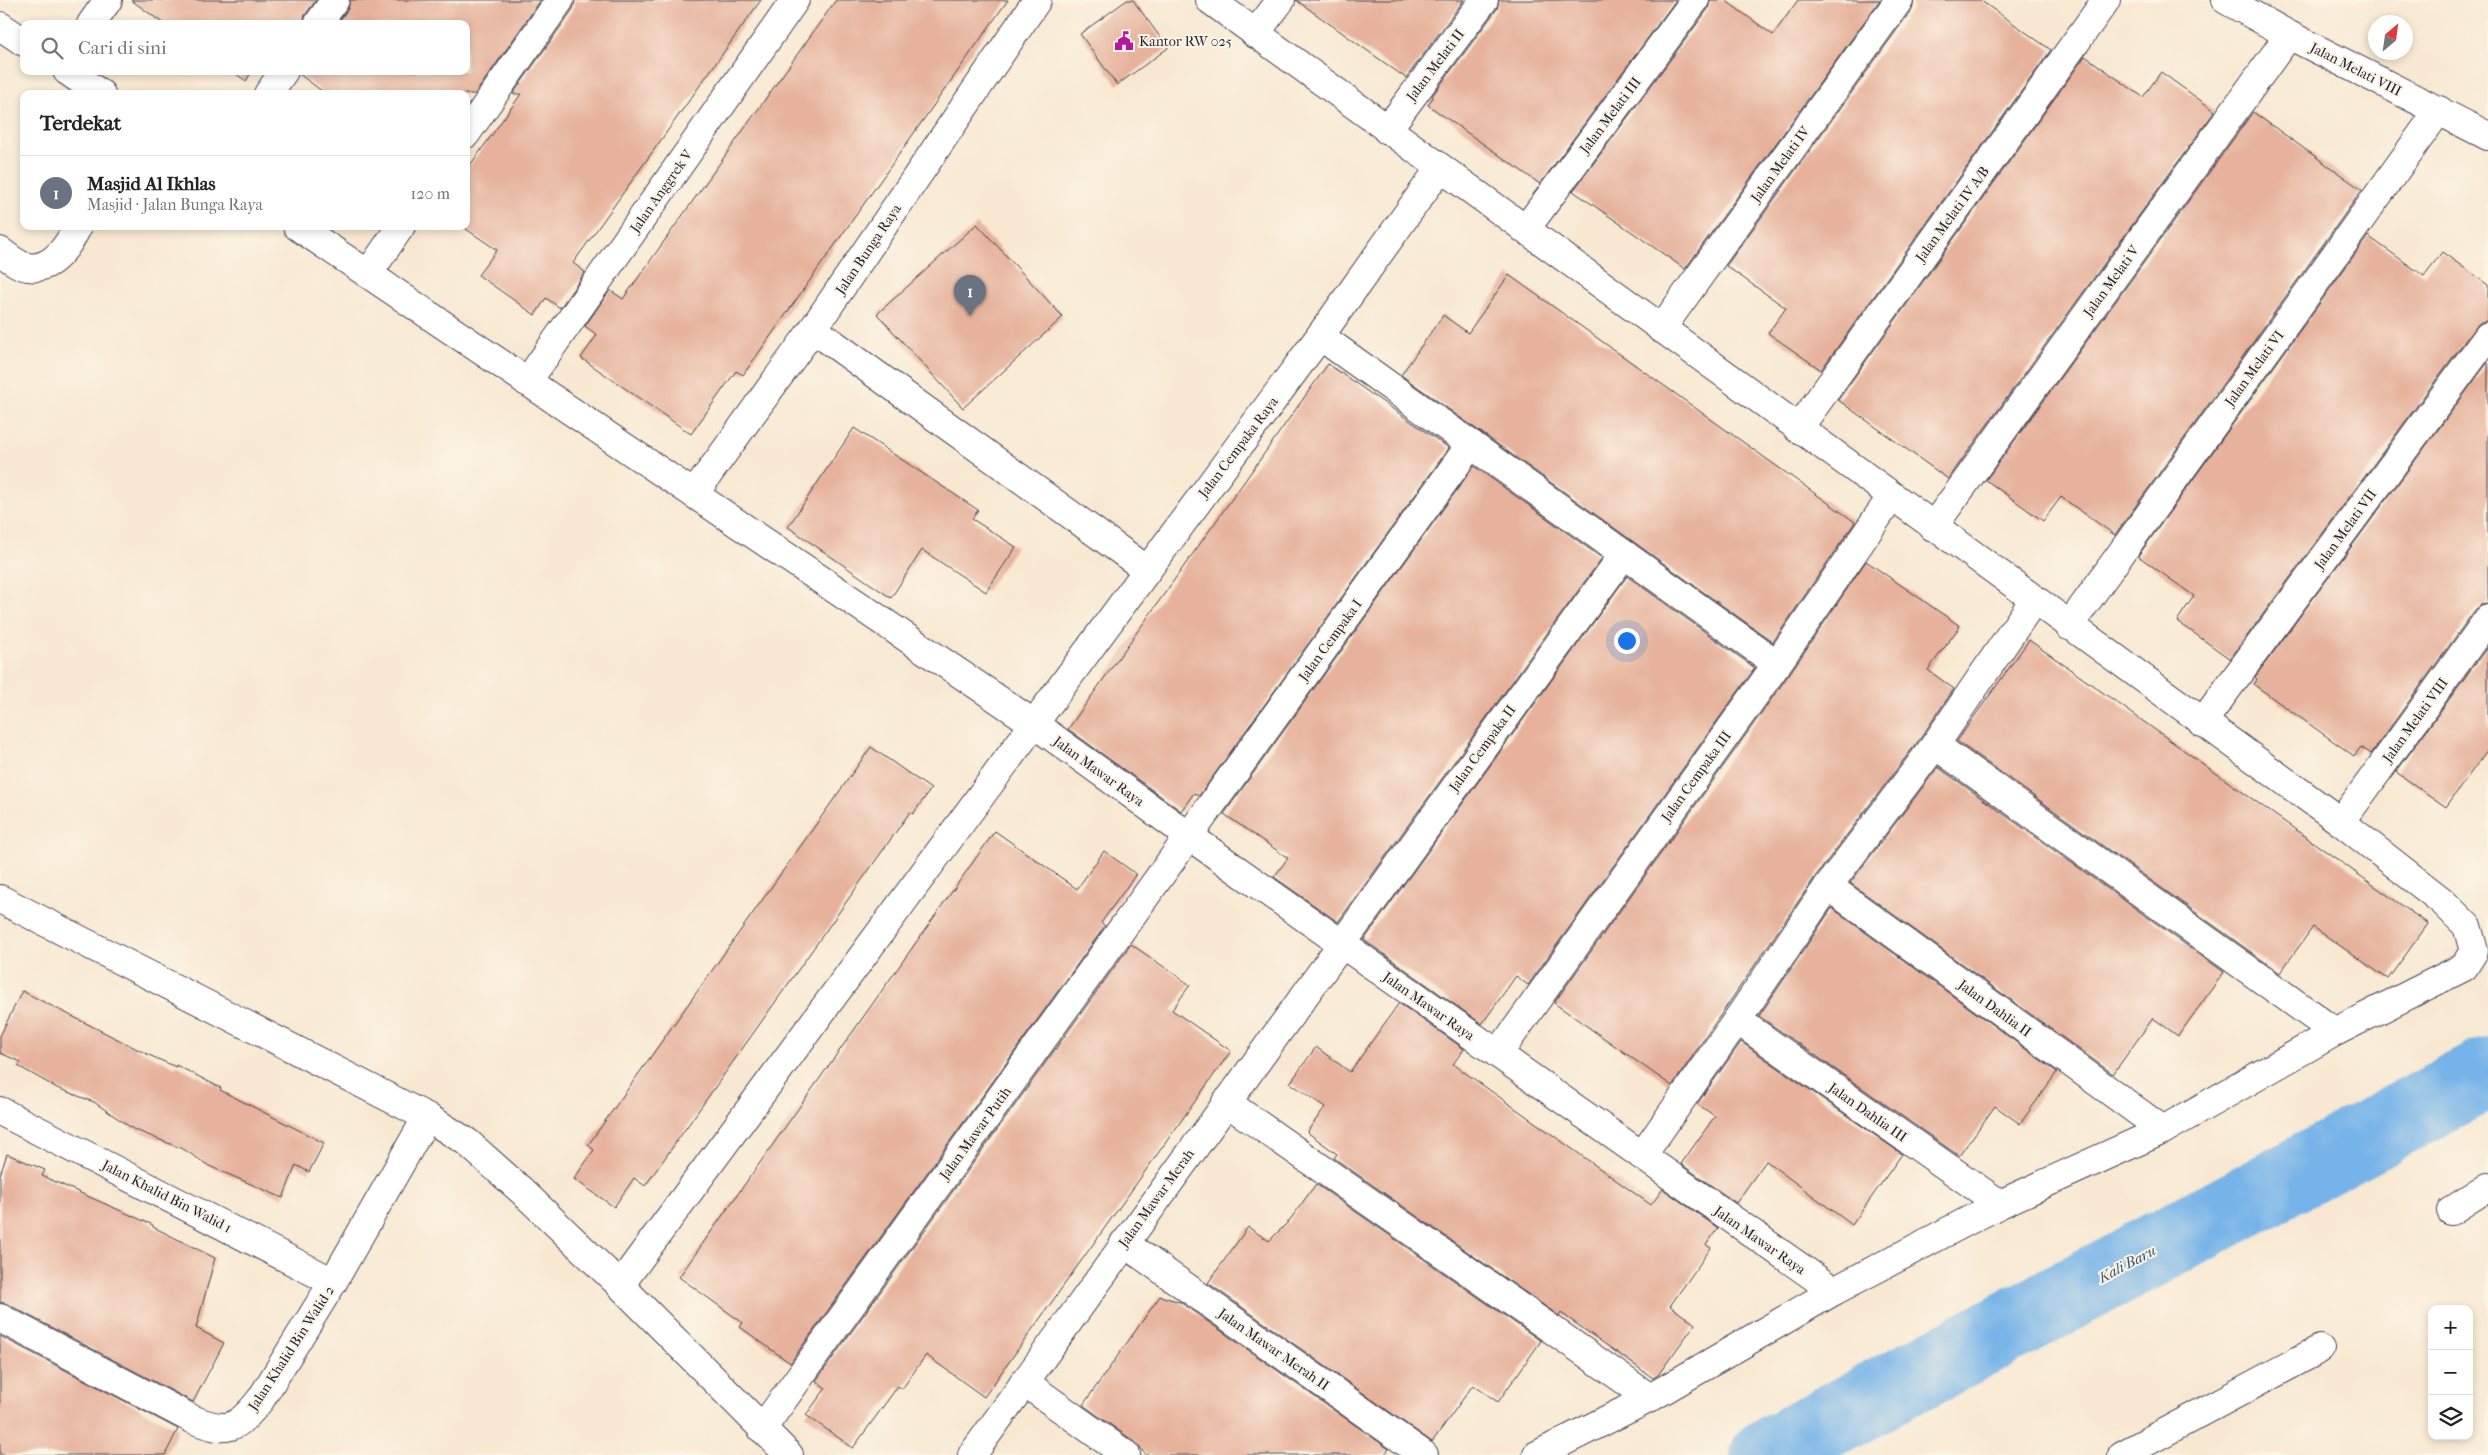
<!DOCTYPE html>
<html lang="id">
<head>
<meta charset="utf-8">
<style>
	:root { --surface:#fff; --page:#f2f2f2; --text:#222; --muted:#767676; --line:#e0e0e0; --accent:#b45309 }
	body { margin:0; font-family:"IM FELL French Canon",serif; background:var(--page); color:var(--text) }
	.controls { position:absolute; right:15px; bottom:15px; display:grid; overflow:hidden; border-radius:10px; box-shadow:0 2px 8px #0003 }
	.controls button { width:45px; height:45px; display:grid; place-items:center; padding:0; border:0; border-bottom:1px solid var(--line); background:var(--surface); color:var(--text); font:25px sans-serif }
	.compass { position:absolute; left:2368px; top:15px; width:45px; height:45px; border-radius:50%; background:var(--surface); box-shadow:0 2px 8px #0003; rotate:29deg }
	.you { position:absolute; left:1626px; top:640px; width:18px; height:18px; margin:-12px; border:4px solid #fff; border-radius:50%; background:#1a73e8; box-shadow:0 0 0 8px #1a73e833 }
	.badge { display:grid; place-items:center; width:32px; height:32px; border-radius:50%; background:var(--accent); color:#fff; font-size:16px; font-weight:700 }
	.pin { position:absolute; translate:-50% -41px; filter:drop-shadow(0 1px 2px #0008) }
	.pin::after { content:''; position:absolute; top:26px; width:18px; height:15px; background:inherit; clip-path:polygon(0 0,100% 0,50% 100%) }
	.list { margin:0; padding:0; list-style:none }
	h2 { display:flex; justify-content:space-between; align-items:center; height:65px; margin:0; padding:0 20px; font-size:21px }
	h2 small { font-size:16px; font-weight:400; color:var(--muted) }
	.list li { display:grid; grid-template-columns:32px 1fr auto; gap:15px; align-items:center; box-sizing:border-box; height:75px; padding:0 20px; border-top:1px solid var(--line) }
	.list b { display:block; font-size:19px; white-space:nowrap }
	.list p { margin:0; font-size:16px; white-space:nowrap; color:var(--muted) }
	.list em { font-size:16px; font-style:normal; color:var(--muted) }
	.icon { flex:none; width:28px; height:28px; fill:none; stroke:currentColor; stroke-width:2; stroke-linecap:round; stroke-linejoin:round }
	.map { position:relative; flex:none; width:2488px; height:1455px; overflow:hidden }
	.search { position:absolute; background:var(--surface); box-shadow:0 2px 8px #0003; left:20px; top:20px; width:450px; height:55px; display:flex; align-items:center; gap:12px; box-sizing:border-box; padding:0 18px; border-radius:10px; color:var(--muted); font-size:19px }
	.panel { position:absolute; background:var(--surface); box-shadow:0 2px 8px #0003; left:20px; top:90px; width:450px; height:140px; border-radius:10px }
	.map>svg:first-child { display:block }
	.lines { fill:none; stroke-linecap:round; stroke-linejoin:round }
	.river { stroke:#76b3e8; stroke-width:72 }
	.building { fill:#e6b29c }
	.minor-casing { stroke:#424052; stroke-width:30 }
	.minor { stroke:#fff; stroke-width:28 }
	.labels { text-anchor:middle; stroke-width:4; stroke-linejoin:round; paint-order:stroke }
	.poi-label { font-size:14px; fill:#22223b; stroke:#fcf5e5; text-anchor:start }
	.street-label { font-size:14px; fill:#22223b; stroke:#fcf5e5 }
	.water-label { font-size:15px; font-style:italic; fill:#3f5578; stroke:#fcf5e5 }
</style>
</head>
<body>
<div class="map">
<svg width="2488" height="1455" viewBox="0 0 2488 1455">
	<rect width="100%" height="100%" fill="#fcf5e5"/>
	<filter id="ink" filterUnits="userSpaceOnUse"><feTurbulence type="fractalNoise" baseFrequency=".02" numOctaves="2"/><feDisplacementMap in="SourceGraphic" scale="10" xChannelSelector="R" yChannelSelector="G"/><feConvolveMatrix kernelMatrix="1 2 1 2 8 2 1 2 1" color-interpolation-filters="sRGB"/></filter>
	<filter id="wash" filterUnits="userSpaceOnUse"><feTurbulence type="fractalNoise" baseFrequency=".0096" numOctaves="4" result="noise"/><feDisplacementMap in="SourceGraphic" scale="20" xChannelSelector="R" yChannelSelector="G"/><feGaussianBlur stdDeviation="1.12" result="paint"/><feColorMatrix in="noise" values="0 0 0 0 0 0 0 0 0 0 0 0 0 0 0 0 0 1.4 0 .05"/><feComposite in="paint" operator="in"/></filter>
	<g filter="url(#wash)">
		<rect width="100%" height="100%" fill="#f8e8d1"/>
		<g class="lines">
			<polyline class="river" points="1766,1455 2488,1073"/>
		</g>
		<g id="blocks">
			<g class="building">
				<polygon points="131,0 316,0 305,15 303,24 164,24"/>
				<polygon points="350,0 541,0 475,94 326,94 299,74 299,71 466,71 466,24 337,24 348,9"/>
				<polygon points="575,0 761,0 573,263 585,272 560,308 546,298 535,315 478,275 497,250 466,229 466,171 521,94 513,94 573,9"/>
				<polygon points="836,0 1008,0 743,375 736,371 691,434 581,358 597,335 585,326 610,290 623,299"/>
				<polygon points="1127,0 1133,0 1168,48 1117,85 1080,34"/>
				<polygon points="1296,0 1464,0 1406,78"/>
				<polygon points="1499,0 1676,0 1540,184 1428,105 1433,97 1432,96 1497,9"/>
				<polygon points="1710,0 1725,0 1773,35 1798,0 1880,0 1685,269 1573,191 1708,9"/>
				<polygon points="1914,0 1980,0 2051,50 1821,370 1768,333 1786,308 1726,266 1912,9"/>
				<polygon points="2085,56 2143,97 2161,72 2215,111 1948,479 1838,400"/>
				<polygon points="232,71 252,71 246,81"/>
				<polygon points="2253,112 2362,190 2115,535 2061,497 2043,521 1986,480"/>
				<polygon points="977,224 1063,317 963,408 877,314"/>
				<polygon points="2368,236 2424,276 2442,252 2488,285 2488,321 2481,322 2475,327 2230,659 2177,621 2194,596 2138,556"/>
				<polygon points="1509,275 1855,522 1773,642 1401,375 1443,315 1468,333"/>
				<polygon points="2488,362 2488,604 2481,605 2475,610 2371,754 2361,747 2354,756 2253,684 2257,679 2255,677"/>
				<polygon points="1328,364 1449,448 1199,796 1194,793 1181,811 1068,729"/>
				<polygon points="854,428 978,510 972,519 1016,547 986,592 922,550 891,598 788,527"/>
				<polygon points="1474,466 1602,558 1338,922 1274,877 1288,858 1224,814"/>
				<polygon points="1866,561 1960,626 1928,670 1954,689 1922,736 1815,877 1672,1086 1554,1003 1790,673"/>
				<polygon points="1627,576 1755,668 1528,985 1516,976 1482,1024 1364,940"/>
				<polygon points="2029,640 2428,924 2388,979 2313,927 2280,973 1957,741"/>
				<polygon points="2488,646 2488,749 2446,807 2396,772"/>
				<polygon points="871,747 931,789 913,814 910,812 645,1186 634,1178 614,1207 574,1179 594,1150 588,1145"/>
				<polygon points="1938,767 2224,972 2178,1036 2153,1018 2113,1074 1850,883"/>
				<polygon points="995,831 1077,889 1104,851 1136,874 1101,923 1105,926 790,1363 740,1327 743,1323 679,1277"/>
				<polygon points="1832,908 2057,1072 2020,1124 1995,1106 1959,1156 1759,1016"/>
				<polygon points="1131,944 1190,985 1172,1010 1231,1051 984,1397 926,1355 902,1389 898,1386 853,1448 806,1415 826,1388 816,1381"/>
				<polygon points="22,991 151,1056 176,1067 176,1065 221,1088 220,1090 324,1143 309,1172 296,1165 283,1198 209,1166 185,1150 133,1129 94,1102 57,1088 18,1066 21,1062 0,1053 0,1036"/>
				<polygon points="1399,1003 1464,1049 1453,1064 1651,1205 1663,1189 1718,1228 1706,1245 1711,1248 1670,1306 1695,1324 1658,1375 1653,1378 1561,1313 1559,1316 1334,1158 1337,1154 1307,1132 1325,1107 1290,1083 1316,1047 1350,1072"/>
				<polygon points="1741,1042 1902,1154 1852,1225 1766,1161 1736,1203 1681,1164 1715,1116 1697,1104"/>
				<polygon points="7,1154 45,1170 42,1176 153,1225 153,1227 215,1258 196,1328 224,1343 193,1402 7,1304 0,1302 0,1175"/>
				<polygon points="1316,1184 1541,1341 1498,1402 1473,1385 1432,1442 1208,1283 1248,1227 1269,1241 1289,1221"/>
				<polygon points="1160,1296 1180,1302 1389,1449 1384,1455 1146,1455 1135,1442 1083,1405"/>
				<polygon points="0,1336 178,1429 165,1455 0,1455"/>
			</g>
		</g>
	</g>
	<g filter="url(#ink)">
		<use href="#blocks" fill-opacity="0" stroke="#424052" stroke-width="1"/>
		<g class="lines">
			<g class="minor-casing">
				<g id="minor">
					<polyline points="1210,0 2341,822 2442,901 2467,926 2474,951 2464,967 2335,1032 2163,1130 2000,1204 1834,1291 1650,1398 1537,1455"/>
					<polyline points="2226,0 2289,35 2488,136"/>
					<polyline points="91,24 108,0"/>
					<polyline points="318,24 335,0"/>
					<polyline points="0,26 24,42"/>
					<polyline points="1255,34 1281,0"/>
					<polyline points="67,71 101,94"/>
					<polyline points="268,94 284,71"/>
					<polyline points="1387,130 1484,0"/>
					<polyline points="466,134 560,0"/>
					<polyline points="297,226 1033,723 1189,836 1834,1291"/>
					<polyline points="1525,230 1695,0"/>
					<path d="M0,251C8,257 18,266 28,267C52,271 69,244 78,226"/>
					<polyline points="368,274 401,226"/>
					<polyline points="813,329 1146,569"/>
					<polyline points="1661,329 1899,0"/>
					<polyline points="1320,336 1777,664"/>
					<polyline points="527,382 795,0"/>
					<polyline points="1798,429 2106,0"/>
					<polyline points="694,494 813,329 1037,0"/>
					<polyline points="1933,527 2289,35"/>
					<polyline points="2069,626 2439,110"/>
					<polyline points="2202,723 2488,336"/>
					<polyline points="1935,745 2335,1032"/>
					<polyline points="2341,822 2488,619"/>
					<polyline points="1828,886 2163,1130"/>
					<polyline points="0,899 427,1117 467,1142 522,1191 620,1285 789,1455"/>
					<polyline points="1737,1020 2000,1204"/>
					<polyline points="1498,1054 1777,664 1892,496"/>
					<polyline points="1226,1102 1650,1398"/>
					<polyline points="0,1111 333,1282"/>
					<polyline points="1642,1156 1737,1020 1828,886 1935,745 2034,600"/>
					<polyline points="2451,1211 2488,1187"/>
					<polyline points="1124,1243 1424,1455"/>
					<polyline points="620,1285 1320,336 1440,168"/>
					<path d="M0,1318L192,1419C228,1434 237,1429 261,1399L333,1282L427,1117"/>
					<polyline points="1024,1382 1126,1455"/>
					<polyline points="762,1429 1471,444"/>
					<polyline points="972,1455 1624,554"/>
					<polyline points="2122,1455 2320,1349"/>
				</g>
			</g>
			<use href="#minor" class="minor"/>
		</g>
	</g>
	<defs>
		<g id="civic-bare" transform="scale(1.5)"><path d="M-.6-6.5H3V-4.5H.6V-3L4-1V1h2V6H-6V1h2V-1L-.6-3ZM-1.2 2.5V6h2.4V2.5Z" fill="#b5179e" stroke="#fcf5e5" stroke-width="2.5" paint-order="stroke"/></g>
	</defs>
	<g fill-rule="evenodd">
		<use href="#civic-bare" x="1124" y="41"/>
	</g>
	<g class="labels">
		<g class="poi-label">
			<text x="1139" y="46">Kantor RW 025</text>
		</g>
		<g class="street-label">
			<text transform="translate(1435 65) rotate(-53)" y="5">Jalan Melati II</text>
			<text transform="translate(2356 69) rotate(27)" y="5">Jalan Melati VIII</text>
			<text transform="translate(1610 115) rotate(-53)" y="5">Jalan Melati III</text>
			<text transform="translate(1780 164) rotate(-54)" y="5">Jalan Melati IV</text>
			<text transform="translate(661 191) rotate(-55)" y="5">Jalan Anggrek V</text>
			<text transform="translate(1952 214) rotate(-54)" y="5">Jalan Melati IV A/B</text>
			<text transform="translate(868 249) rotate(-56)" y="5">Jalan Bunga Raya</text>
			<text transform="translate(2111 281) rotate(-54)" y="5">Jalan Melati V</text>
			<text transform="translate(2254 368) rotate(-54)" y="5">Jalan Melati VI</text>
			<text transform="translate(1238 447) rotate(-53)" y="5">Jalan Cempaka Raya</text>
			<text transform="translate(2345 529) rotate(-54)" y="5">Jalan Melati VII</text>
			<text transform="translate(1330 640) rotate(-54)" y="5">Jalan Cempaka I</text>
			<text transform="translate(2415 720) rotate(-54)" y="5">Jalan Melati VIII</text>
			<text transform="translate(1482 748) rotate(-54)" y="5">Jalan Cempaka II</text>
			<text transform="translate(1099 771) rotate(36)" y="5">Jalan Mawar Raya</text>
			<text transform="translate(1696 776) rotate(-54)" y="5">Jalan Cempaka III</text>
			<text transform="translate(1429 1006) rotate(35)" y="5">Jalan Mawar Raya</text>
			<text transform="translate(1995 1008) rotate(36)" y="5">Jalan Dahlia II</text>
			<text transform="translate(1868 1112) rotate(35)" y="5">Jalan Dahlia III</text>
			<text transform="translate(975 1133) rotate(-54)" y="5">Jalan Mawar Putih</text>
			<text transform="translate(167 1196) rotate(27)" y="5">Jalan Khalid Bin Walid 1</text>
			<text transform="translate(1156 1198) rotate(-54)" y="5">Jalan Mawar Merah</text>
			<text transform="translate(1760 1240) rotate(35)" y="5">Jalan Mawar Raya</text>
			<text transform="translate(291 1348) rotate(-57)" y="5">Jalan Khalid Bin Walid 2</text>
			<text transform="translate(1274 1349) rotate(35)" y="5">Jalan Mawar Merah II</text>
		</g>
		<g class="water-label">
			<text transform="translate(2127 1264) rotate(-28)" y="5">Kali Baru</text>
		</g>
	</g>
</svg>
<div class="controls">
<button>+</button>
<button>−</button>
<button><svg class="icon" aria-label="layers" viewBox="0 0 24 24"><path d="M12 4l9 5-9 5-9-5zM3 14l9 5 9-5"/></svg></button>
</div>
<svg class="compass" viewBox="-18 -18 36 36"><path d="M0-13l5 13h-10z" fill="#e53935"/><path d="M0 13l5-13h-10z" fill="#767676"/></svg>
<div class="you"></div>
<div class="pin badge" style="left:970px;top:316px;background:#6b7280">1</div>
<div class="search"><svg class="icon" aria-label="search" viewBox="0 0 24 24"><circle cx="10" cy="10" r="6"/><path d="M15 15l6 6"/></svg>Cari di sini</div>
<section class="panel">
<h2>Terdekat<small></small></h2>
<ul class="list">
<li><span class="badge" style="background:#6b7280">1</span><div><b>Masjid Al Ikhlas</b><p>Masjid · Jalan Bunga Raya</p></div><em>120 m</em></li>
</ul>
</section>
</div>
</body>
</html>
